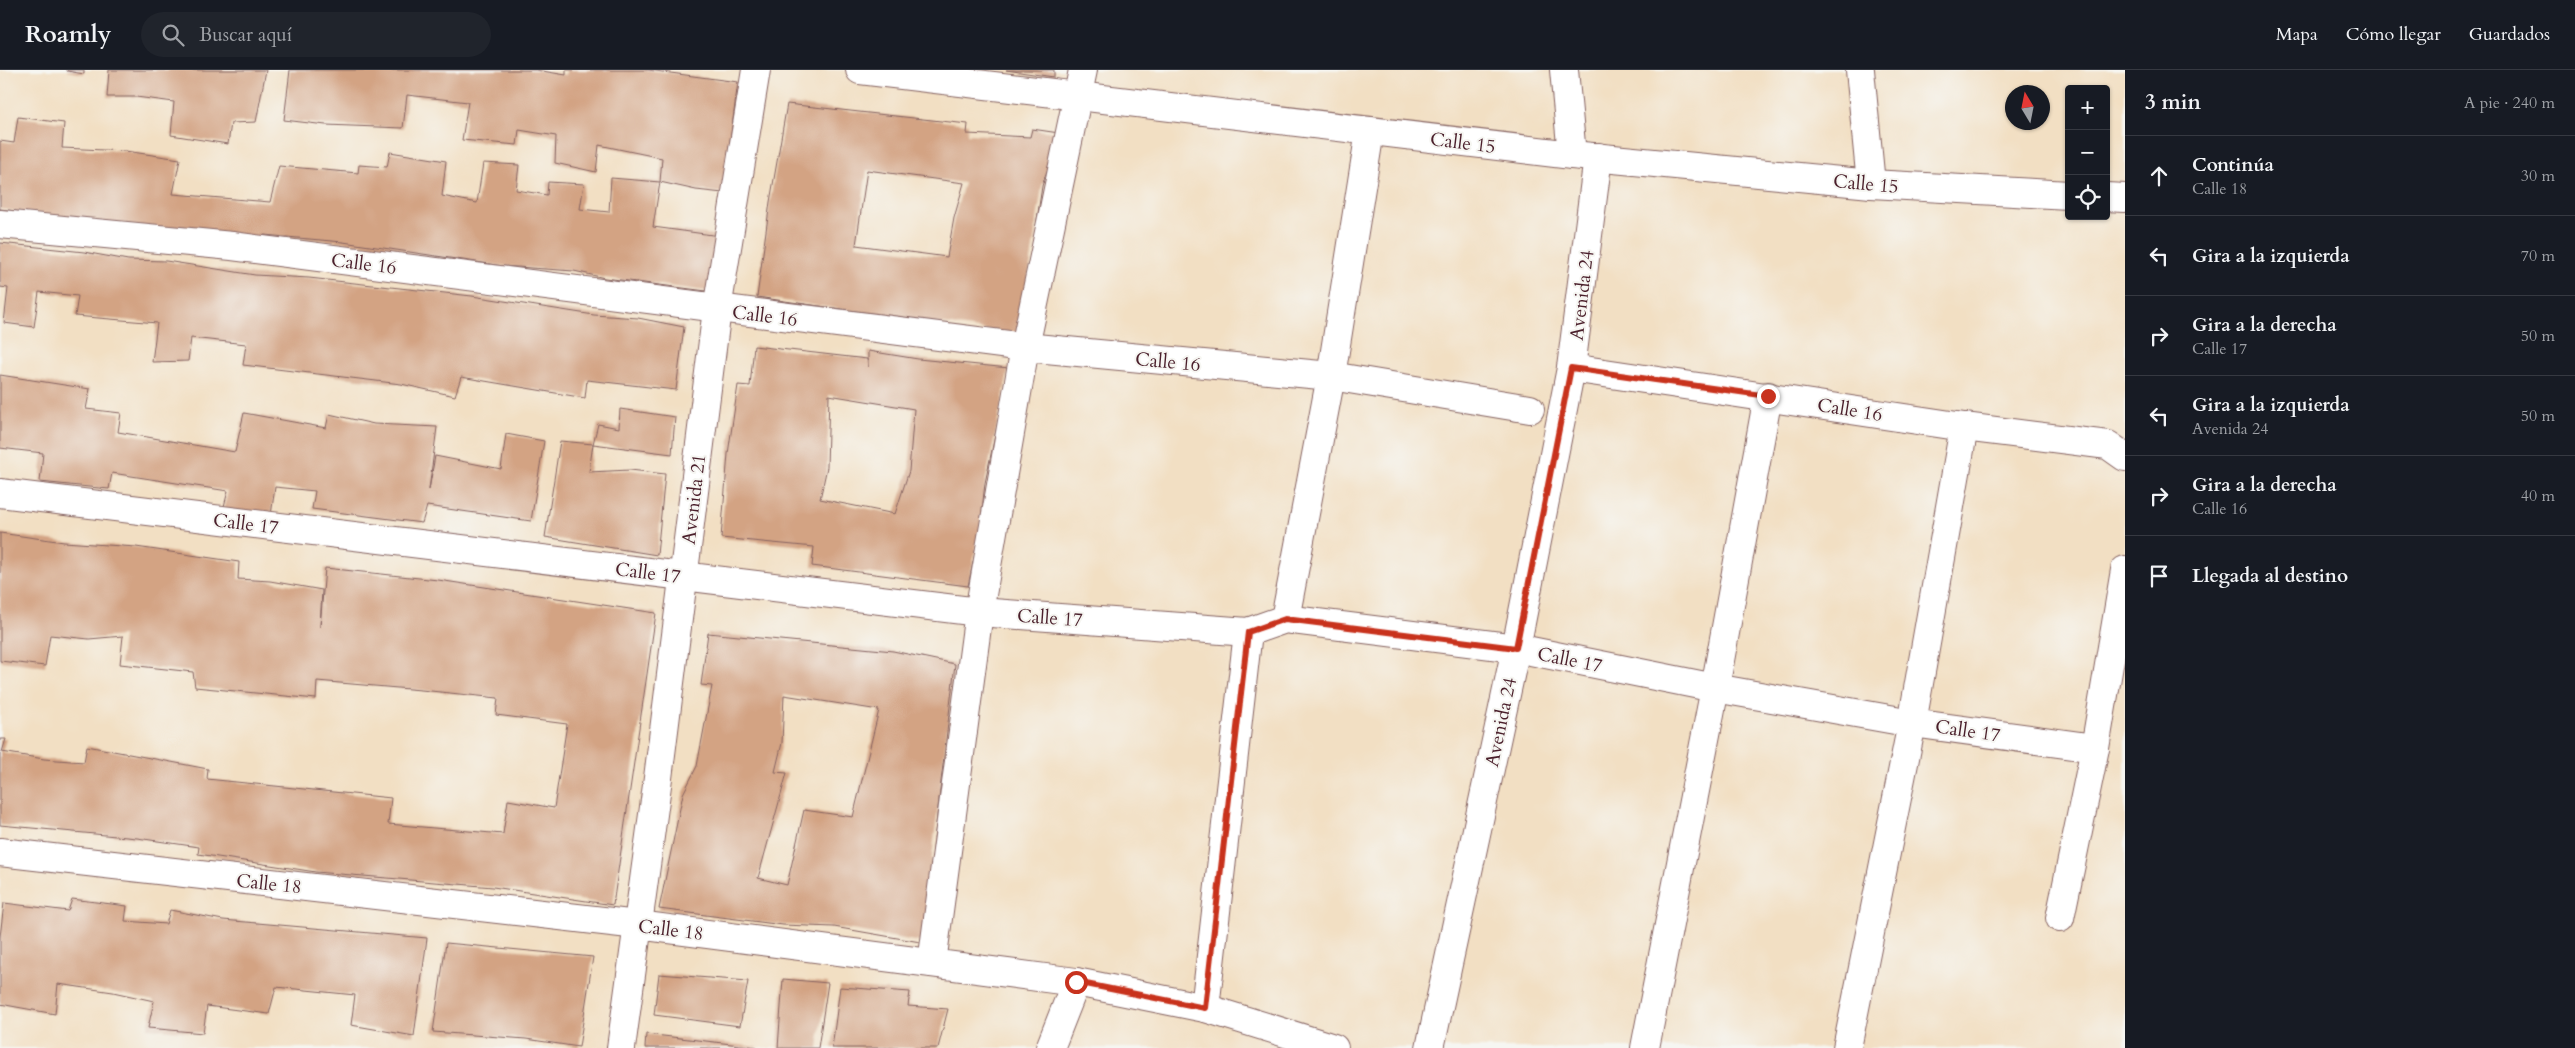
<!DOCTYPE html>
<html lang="es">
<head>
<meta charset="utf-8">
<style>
	:root { --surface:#171b24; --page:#20242c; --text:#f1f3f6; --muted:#9ea1a6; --line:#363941 }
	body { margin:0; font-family:Cardo,serif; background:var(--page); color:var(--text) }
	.controls { position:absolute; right:15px; top:15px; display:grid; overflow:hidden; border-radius:5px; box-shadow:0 1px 4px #0004 }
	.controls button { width:45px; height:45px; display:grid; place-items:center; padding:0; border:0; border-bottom:1px solid var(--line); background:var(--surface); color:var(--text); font:25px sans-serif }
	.compass { position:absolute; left:2005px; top:15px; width:45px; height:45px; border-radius:50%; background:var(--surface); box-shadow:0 1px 4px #0004; rotate:350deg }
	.stop { position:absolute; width:15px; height:15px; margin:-11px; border:4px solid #c8321e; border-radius:50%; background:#fff }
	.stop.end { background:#c8321e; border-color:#fff; box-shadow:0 1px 5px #0008 }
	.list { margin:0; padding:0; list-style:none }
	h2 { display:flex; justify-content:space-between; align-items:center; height:65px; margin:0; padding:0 20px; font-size:21px }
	h2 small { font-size:16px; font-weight:400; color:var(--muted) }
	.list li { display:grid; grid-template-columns:32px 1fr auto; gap:15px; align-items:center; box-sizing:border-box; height:80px; padding:0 20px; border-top:1px solid var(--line) }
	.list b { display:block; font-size:19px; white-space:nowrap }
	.list p { margin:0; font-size:16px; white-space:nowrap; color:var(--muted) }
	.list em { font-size:16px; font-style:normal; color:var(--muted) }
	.icon { flex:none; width:28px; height:28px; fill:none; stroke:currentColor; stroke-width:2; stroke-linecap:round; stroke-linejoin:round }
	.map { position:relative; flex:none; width:2125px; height:978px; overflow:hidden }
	header { display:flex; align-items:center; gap:30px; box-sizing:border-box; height:70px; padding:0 25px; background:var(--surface); border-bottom:1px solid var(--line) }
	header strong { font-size:24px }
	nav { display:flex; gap:28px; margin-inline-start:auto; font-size:18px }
	.search { width:350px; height:45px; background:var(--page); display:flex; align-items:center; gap:12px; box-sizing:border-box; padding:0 18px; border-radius:28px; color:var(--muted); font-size:19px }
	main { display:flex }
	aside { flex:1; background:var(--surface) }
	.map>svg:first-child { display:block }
	.building { fill:#d3a383; fill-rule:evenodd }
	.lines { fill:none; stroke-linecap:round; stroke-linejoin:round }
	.minor-casing { stroke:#856260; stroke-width:30 }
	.tertiary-casing { stroke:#856260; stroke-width:30 }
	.minor { stroke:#fff; stroke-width:28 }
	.tertiary { stroke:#fff; stroke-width:28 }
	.route { stroke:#c8321e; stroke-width:6 }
	.labels { text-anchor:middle; stroke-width:4; stroke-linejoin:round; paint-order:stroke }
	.street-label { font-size:19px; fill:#4a1f2b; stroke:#f6f6f2 }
</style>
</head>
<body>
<header>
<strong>Roamly</strong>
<div class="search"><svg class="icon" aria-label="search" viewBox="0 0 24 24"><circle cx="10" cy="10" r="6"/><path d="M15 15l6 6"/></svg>Buscar aquí</div>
<nav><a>Mapa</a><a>Cómo llegar</a><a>Guardados</a></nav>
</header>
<main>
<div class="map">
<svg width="2125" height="978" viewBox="0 0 2125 978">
	<rect width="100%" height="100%" fill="#f6f6f2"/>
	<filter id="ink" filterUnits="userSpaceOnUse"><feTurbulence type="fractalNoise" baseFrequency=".02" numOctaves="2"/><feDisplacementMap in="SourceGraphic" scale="10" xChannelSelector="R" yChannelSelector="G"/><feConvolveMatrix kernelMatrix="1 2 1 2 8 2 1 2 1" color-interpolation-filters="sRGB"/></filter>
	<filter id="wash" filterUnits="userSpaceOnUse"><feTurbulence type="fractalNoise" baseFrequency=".0096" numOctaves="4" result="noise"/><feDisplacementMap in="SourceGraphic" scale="20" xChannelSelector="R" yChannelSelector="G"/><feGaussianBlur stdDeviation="1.12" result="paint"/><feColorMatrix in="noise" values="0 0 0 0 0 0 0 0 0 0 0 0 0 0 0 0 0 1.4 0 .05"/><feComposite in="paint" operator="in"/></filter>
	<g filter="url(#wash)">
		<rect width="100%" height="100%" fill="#f2dfc3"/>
		<g id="blocks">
			<g class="building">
				<polygon points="67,0 84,0 84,4 67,1"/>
				<polygon points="109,0 266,0 256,52 231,53 228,74 171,65 174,32 136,27 107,27"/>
				<polygon points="290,0 536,0 566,5 566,0 648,0 738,12 723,123 696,120 660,112 662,88 599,75 596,102 555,93 556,66 519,60 517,75 462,70 468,32 407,25 403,58 326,55 284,50"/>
				<polygon points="1006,0 1054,0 1054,7"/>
				<path d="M787,34L968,54L967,64L1030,67L1032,59L1059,63L1042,116L1020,265L757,227L770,132ZM867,100L964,113L954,148L947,187L856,175Z"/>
				<polygon points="18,47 64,53 62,78 125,81 180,89 173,124 270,132 279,96 358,103 359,95 387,97 390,82 446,91 442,126 477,133 483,93 519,95 516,120 547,125 548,112 584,114 580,139 609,142 611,108 660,112 653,157 720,166 714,222 605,208 574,201 503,196 343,172 264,165 262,172 0,139 0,71 14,73"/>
				<polygon points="0,173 84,182 128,190 166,191 255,205 309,208 472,226 594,245 638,248 684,257 676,320 587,310 585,328 461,307 455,326 401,314 243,295 246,274 191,268 188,291 152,292 157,253 75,246 78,226 39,222 34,257 4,253 8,218 0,217"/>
				<path d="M754,276L867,289L868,297V281L918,289L1009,298L985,413L980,459L968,516L812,496L814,477L721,468L728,384L738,315L750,316ZM829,325L914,339L909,401L895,444L820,429L827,397Z"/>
				<polygon points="0,305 90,319 86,339 121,343 118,362 235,382 244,343 326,358 329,344 374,354 437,357 429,420 435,386 501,399 506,364 544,371 531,451 427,436 422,453 312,439 315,421 275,417 271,445 223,440 228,421 112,403 109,419 40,412 43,383 0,378"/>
				<polygon points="620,339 675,347 672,384 593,374 598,354 619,358"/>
				<polygon points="560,371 593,374 589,402 630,400 665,404 657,485 545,467"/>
				<polygon points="0,463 64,472 136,477 239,492 238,509 270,511 322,520 320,557 325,498 438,510 656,543 613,835 493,817 316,802 198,784 199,777 137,768 0,755 0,669 6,669 2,682 44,689 84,692 87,676 208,699 207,709 391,728 388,754 503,764 508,730 554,738 567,654 496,645 498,628 421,620 317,611 316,629 195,617 193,602 120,594 123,566 89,569 50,565 45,596 0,591"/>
				<path d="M708,563L893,581L955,594L928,821L926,873L834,857L783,855L659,839L683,724L697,696L712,616L701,615ZM784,625L879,640L853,747L804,740L787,815L758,808L787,703L775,702L782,673Z"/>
				<polygon points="72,829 127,836 125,851 166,854 170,840 223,850 427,868 414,966 351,955 355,925 276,917 269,944 207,936 203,963 148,958 154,931 113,922 58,914 55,944 0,934 0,867 4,833 68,841"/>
				<polygon points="446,873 593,887 579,977 526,969 433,962"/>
				<polygon points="659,904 748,911 740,956 654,945"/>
				<polygon points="783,909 828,913 818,978 778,978"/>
				<polygon points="840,917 910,922 908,936 948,939 938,978 832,978"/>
				<polygon points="646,964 757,977 757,978 645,978"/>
			</g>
		</g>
	</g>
	<g filter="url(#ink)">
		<use href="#blocks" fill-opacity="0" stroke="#856260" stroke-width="1"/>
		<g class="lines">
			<g class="minor-casing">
				<g id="minor">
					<polyline points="1564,0 1572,85"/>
					<polyline points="1860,0 1871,114"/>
					<polyline points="0,154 232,176 1025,277 1331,306 1530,339"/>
					<polyline points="1571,298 1964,357 2108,375 2125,387"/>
					<polyline points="0,423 979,542 1248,562 1285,549 1516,578 1715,618 1912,653 2095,678"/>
					<polyline points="1285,549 1331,306 1370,61"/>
					<polyline points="0,782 638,855 1076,912 1205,938 1334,978"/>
					<polyline points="2060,848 2095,678 2125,500"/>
					<polyline points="932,893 979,542 1025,277 1083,0"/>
					<polyline points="1205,938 1248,562"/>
					<polyline points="621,978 658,708 717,239 756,0"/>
					<polyline points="1050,978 1076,912"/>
					<polyline points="1430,978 1516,578 1571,298 1598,87"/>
					<polyline points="1645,978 1715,618 1768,326"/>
					<polyline points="1847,978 1912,653 1964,357"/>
				</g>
			</g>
			<g class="tertiary-casing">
				<g id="tertiary">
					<polyline points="860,0 1572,85 1871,114 2069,125"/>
					<polyline points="2106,127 2125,128"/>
				</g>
			</g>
			<use href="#minor" class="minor"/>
			<use href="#tertiary" class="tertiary"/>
		</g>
	</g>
	<g class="lines" filter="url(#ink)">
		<polyline class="route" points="1076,912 1205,938 1248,562 1285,549 1516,578 1571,298 1768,326"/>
	</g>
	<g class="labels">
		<g class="street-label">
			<text transform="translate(1463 72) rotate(7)" y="7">Calle 15</text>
			<text transform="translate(1866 113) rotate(5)" y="7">Calle 15</text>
			<text transform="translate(364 193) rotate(7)" y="7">Calle 16</text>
			<text transform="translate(1581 225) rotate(-83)" y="7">Avenida 24</text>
			<text transform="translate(765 245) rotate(7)" y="7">Calle 16</text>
			<text transform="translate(1168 291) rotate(5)" y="7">Calle 16</text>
			<text transform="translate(1850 339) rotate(9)" y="7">Calle 16</text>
			<text transform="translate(693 429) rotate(-83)" y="7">Avenida 21</text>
			<text transform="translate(246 453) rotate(7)" y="7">Calle 17</text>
			<text transform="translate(648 502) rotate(7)" y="7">Calle 17</text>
			<text transform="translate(1050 547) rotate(4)" y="7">Calle 17</text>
			<text transform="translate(1570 589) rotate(11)" y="7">Calle 17</text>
			<text transform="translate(1500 652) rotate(-78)" y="7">Avenida 24</text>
			<text transform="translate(1968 660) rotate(8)" y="7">Calle 17</text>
			<text transform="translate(269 813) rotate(6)" y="7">Calle 18</text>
			<text transform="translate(671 859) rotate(7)" y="7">Calle 18</text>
		</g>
	</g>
</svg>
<div class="controls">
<button>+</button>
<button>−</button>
<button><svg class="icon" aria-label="locate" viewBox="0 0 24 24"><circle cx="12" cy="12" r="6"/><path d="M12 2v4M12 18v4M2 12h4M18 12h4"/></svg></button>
</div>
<svg class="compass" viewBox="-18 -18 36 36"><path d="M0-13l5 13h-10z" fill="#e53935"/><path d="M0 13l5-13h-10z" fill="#9ea1a6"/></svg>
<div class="stop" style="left:1076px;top:912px"></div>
<div class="stop end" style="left:1768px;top:326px"></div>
</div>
<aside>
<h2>3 min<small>A pie · 240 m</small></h2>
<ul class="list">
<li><svg class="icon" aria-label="ahead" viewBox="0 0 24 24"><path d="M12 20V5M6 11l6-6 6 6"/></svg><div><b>Continúa</b><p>Calle 18</p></div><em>30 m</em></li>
<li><svg class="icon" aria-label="left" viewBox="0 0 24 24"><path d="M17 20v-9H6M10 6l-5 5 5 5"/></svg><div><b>Gira a la izquierda</b></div><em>70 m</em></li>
<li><svg class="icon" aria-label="right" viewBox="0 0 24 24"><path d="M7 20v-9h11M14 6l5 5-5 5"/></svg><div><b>Gira a la derecha</b><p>Calle 17</p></div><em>50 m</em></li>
<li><svg class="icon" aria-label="left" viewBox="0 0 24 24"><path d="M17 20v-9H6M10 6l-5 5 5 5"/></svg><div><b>Gira a la izquierda</b><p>Avenida 24</p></div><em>50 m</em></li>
<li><svg class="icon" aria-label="right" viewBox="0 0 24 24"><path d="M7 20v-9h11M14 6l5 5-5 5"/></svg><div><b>Gira a la derecha</b><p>Calle 16</p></div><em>40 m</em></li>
<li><svg class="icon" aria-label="arrive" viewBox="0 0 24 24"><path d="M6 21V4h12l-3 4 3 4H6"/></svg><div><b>Llegada al destino</b></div></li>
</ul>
</aside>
</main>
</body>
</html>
